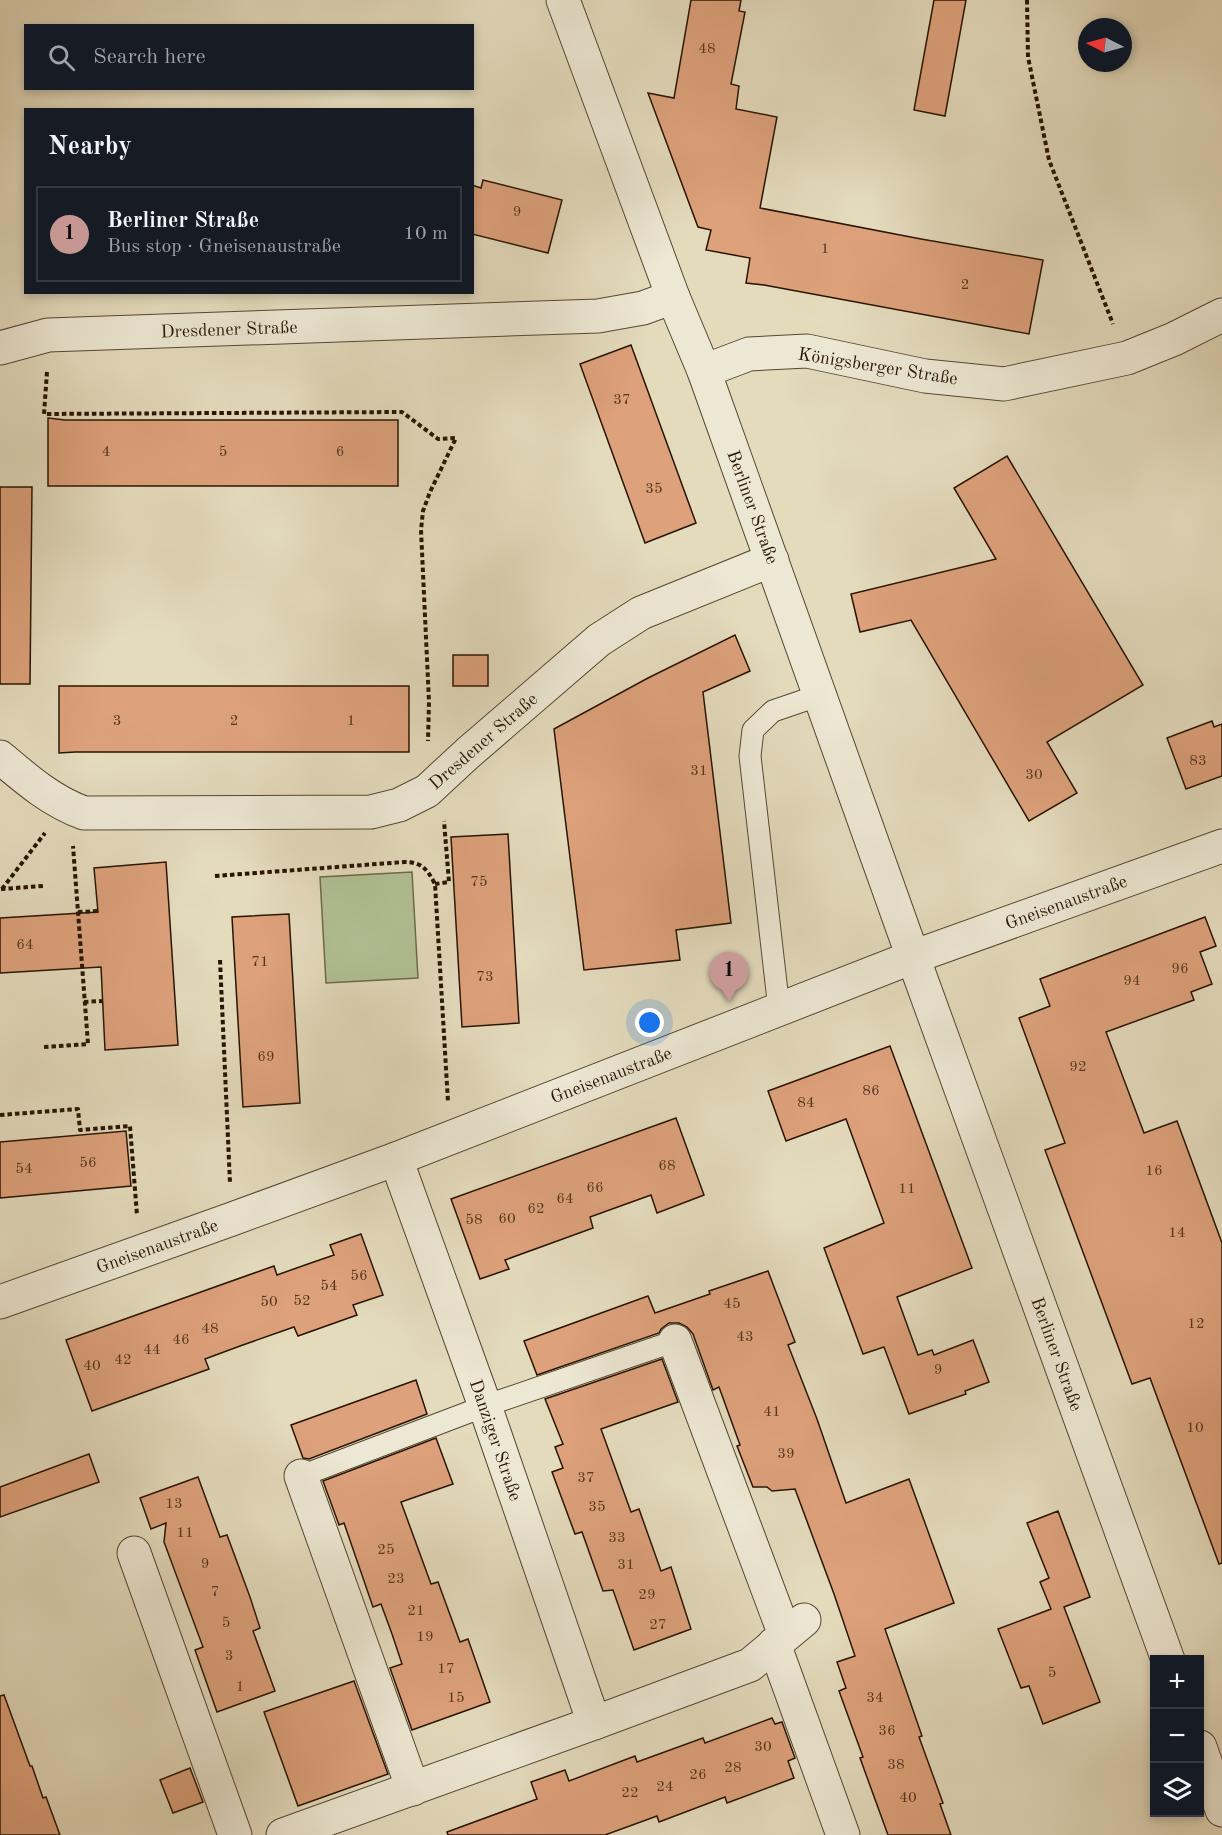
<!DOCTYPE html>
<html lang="en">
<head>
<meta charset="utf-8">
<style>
	:root { --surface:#171b24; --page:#20242c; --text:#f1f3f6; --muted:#9ea1a6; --line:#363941; --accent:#c59692 }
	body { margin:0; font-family:"Old Standard TT",serif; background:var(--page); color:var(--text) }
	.controls { position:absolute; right:18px; bottom:18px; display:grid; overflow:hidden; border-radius:0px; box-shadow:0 3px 9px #0003 }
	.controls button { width:54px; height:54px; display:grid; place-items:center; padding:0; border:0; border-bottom:2px solid var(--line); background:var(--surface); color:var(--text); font:30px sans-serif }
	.compass { position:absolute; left:1078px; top:18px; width:54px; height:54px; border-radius:50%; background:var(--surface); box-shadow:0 3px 9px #0003; rotate:276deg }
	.you { position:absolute; left:650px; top:1023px; width:21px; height:21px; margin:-15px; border:4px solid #fff; border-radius:50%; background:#1a73e8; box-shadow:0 0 0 9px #1a73e833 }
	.badge { display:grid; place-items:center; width:39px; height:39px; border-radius:50%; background:var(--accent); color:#111; font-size:20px; font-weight:700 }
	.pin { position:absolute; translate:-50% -50px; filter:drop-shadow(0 2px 3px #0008) }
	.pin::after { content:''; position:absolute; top:32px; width:21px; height:18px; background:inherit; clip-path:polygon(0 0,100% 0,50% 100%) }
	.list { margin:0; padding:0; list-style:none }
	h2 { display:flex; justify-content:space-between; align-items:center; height:78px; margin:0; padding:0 24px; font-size:26px }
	h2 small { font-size:20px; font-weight:400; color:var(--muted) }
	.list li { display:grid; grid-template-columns:39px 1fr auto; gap:18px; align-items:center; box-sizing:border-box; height:96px; margin:0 12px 12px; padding:0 12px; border:2px solid var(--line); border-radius:0px }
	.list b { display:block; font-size:22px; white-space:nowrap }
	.list p { margin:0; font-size:20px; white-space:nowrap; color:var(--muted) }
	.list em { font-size:20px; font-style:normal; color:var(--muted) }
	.icon { flex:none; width:33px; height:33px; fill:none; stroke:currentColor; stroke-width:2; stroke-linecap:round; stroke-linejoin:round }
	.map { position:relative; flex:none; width:1222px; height:1835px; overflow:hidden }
	.search { position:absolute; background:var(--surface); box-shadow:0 3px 9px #0003; left:24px; top:24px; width:450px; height:66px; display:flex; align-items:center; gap:15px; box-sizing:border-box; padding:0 21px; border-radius:0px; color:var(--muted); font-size:22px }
	.panel { position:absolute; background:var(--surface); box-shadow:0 3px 9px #0003; left:24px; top:108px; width:450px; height:186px; border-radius:0px }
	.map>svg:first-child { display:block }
	.green { fill:#b1c193; stroke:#6c6a4a; stroke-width:1.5 }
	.building { fill:#dda17b; stroke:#281402; stroke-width:1.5 }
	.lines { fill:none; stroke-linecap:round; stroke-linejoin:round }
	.service-casing { stroke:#574631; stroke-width:23 }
	.minor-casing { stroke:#574631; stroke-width:35 }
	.path { stroke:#281402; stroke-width:4; stroke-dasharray:4.5 3; stroke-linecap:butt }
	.service { stroke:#ede8d4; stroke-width:21 }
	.minor { stroke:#ede8d4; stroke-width:33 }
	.labels { text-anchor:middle; stroke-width:4.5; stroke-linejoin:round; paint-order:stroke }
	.number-label { font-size:15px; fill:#553720 }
	.street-label { font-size:18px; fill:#281402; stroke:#ede8d4 }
</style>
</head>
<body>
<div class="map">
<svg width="1222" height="1835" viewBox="0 0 1222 1835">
	<rect width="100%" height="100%" fill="#e4dbbd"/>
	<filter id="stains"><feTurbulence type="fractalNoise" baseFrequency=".00333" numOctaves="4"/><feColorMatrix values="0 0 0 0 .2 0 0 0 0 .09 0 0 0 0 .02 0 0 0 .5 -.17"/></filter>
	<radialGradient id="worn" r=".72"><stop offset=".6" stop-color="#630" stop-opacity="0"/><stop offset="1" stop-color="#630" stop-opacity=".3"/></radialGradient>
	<polygon class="green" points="412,872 418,978 326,983 320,877"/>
	<g class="building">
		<polygon points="691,0 741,0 739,11 745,12 731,84 739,86 736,109 777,117 760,208 921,239 1043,260 1029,334 764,285 746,283 750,258 706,250 711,230 698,227 648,93 674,98"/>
		<polygon points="934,0 966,0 945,116 914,110"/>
		<polygon points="483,180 562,200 548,253 472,234 472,185 481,188"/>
		<polygon points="631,345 696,523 645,543 580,364"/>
		<polygon points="48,418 65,420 398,420 398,486 48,486"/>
		<polygon points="1007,456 1143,685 1047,742 1077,793 1029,821 911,620 860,632 851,594 996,559 954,488"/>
		<polygon points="0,487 32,487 30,684 0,684"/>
		<polygon points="735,635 750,671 703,692 731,923 676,930 680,960 584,970 554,729 648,678"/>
		<rect x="453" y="655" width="35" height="31"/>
		<polygon points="59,686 409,686 409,752 75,752 59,753"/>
		<polygon points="1212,721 1214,727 1222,724 1222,776 1186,789 1167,738"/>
		<polygon points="508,834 519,1023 462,1027 451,837"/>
		<polygon points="166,862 178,1045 105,1050 101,967 0,973 0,918 98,912 94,868"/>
		<polygon points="289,914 300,1103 243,1107 232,917"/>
		<polygon points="1205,917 1216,946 1200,952 1212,984 1191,992 1194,1000 1106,1032 1144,1133 1177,1121 1222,1243 1222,1563 1219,1564 1150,1378 1132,1384 1045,1150 1065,1143 1019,1018 1050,1006 1040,979"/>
		<polygon points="890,1046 972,1268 897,1297 918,1355 932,1350 934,1355 973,1340 989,1382 965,1391 966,1394 909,1414 884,1347 863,1354 824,1248 884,1223 846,1119 786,1141 768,1091"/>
		<polygon points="676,1118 704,1195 657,1213 651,1195 590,1217 593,1228 505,1260 509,1269 480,1279 451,1199"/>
		<polygon points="126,1131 131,1186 0,1198 0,1142"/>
		<polygon points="361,1234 383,1295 353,1305 357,1315 298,1336 294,1327 240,1346 205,1359 209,1369 92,1411 66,1340 274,1266 277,1275 305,1265 334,1255 330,1245"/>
		<polygon points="768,1271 795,1342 788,1345 817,1419 846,1503 909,1479 954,1603 885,1629 922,1736 919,1737 943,1803 940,1804 951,1835 888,1835 860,1758 863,1757 839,1691 846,1688 837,1662 855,1656 834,1594 795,1489 772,1491 767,1487 753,1487 737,1446 740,1445 719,1387 713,1390 693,1334 687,1327 679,1323 669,1323 661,1329 659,1333 537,1375 524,1341 648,1296 655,1313 710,1294 709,1291"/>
		<polygon points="662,1359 678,1402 601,1429 631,1512 639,1509 661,1571 671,1567 691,1629 634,1650 613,1590 603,1591 582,1532 575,1534 552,1472 563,1468 555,1447 563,1444 545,1399"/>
		<polygon points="416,1380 427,1414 309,1459 303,1458 291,1425"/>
		<polygon points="436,1438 453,1484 401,1502 431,1584 438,1582 460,1642 468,1639 490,1702 412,1730 390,1668 402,1664 392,1634 381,1604 373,1607 344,1523 339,1525 323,1481"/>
		<polygon points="89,1454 99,1482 0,1517 0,1487"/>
		<polygon points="198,1477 220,1537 227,1535 250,1597 260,1628 253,1631 275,1691 217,1712 195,1650 203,1647 164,1542 166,1523 151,1529 140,1498"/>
		<polygon points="1058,1511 1090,1597 1064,1607 1100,1702 1043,1724 1029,1686 1021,1688 998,1629 1051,1609 1040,1582 1049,1578 1027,1523"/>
		<polygon points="354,1681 388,1774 298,1806 264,1712"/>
		<polygon points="4,1695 30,1766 32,1766 43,1798 46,1797 60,1835 0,1835 0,1696"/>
		<polygon points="772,1718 775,1724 782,1722 795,1758 788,1761 794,1778 727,1803 725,1797 659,1822 657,1816 605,1835 448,1835 447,1832 537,1799 531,1782 565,1770 569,1781 635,1756 637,1762 703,1738 705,1743"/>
		<polygon points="190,1768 203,1802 173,1813 160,1780"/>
	</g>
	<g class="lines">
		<g class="service-casing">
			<g id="service">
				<polyline points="779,1009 750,756 753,730 773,711 820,695"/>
				<polyline points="301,1476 485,1406 675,1341"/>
			</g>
		</g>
		<g class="minor-casing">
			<g id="minor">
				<polyline points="563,0 673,297 704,371 913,957 1168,1660"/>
				<polyline points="0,348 48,335 598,316 643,308 673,297"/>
				<polyline points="704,371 749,354 807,351 925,376 1004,384 1127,358 1174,339 1222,315"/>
				<path d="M0,757C26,779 51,801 84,813L371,812L399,805L427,791L468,753L599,640L641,613L772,560"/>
				<polyline points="0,1302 232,1219 396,1159 913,957 1222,846"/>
				<polyline points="675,1341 785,1635"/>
				<polyline points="301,1476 413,1789"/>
				<polyline points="134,1553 235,1835"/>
				<polyline points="774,1644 843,1835"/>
				<polyline points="594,1723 750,1665 804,1620"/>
				<polyline points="1200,1747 1222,1810"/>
				<polyline points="283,1835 594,1723 485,1406 396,1159"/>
			</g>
		</g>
		<g class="path">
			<polyline points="1027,0 1028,57 1049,160 1113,324"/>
			<polyline points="47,372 44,414 402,412 438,439 456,438 430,492 423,511 421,530 429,702 428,741"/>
			<path d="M215,876L404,862C422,862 427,869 435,884L448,1102"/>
			<polyline points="435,884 449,882 444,821"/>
			<polyline points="1,889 43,886"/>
			<polyline points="2,889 45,833"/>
			<polyline points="78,912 98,911"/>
			<polyline points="220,960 230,1183"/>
			<polyline points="84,1002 103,1001"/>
			<polyline points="44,1047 88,1044 73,846"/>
			<polyline points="0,1115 78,1109 80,1130 130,1126 137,1215"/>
		</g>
		<use href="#service" class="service"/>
		<use href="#minor" class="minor"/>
	</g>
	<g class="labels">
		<g class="number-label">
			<text x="707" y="53">48</text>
			<text x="517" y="216">9</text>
			<text x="825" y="253">1</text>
			<text x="965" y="289">2</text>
			<text x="622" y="404">37</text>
			<text x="106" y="456">4</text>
			<text x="223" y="456">5</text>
			<text x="340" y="456">6</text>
			<text x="654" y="493">35</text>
			<text x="117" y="725">3</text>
			<text x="234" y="725">2</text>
			<text x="351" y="725">1</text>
			<text x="1198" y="765">83</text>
			<text x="699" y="775">31</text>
			<text x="1034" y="779">30</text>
			<text x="479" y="886">75</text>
			<text x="25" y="949">64</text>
			<text x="260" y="966">71</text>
			<text x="1180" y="973">96</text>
			<text x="485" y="981">73</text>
			<text x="1132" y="985">94</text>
			<text x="266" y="1061">69</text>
			<text x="1078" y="1071">92</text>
			<text x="871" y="1095">86</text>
			<text x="806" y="1107">84</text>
			<text x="88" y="1167">56</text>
			<text x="667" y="1170">68</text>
			<text x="24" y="1173">54</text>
			<text x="1154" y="1175">16</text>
			<text x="595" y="1192">66</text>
			<text x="907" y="1193">11</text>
			<text x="565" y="1203">64</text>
			<text x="536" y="1213">62</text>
			<text x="507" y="1223">60</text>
			<text x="474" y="1224">58</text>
			<text x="1177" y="1237">14</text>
			<text x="359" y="1280">56</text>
			<text x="329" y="1290">54</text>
			<text x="302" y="1305">52</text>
			<text x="269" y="1306">50</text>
			<text x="732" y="1308">45</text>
			<text x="1196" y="1328">12</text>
			<text x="210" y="1333">48</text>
			<text x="745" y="1341">43</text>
			<text x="181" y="1344">46</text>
			<text x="152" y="1354">44</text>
			<text x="123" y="1364">42</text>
			<text x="92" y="1370">40</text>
			<text x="938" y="1374">9</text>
			<text x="772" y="1416">41</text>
			<text x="1195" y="1432">10</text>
			<text x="786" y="1458">39</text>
			<text x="586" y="1482">37</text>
			<text x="174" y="1508">13</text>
			<text x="597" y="1511">35</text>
			<text x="185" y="1537">11</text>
			<text x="617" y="1542">33</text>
			<text x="386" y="1554">25</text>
			<text x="205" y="1568">9</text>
			<text x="626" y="1569">31</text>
			<text x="396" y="1583">23</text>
			<text x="215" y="1596">7</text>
			<text x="647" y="1599">29</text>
			<text x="416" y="1615">21</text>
			<text x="226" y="1627">5</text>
			<text x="658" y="1629">27</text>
			<text x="425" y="1641">19</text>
			<text x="229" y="1660">3</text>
			<text x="446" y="1673">17</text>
			<text x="1052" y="1677">5</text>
			<text x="240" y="1691">1</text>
			<text x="456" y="1702">15</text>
			<text x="875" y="1702">34</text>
			<text x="887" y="1735">36</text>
			<text x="763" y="1751">30</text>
			<text x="896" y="1769">38</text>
			<text x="733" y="1772">28</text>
			<text x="698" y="1779">26</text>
			<text x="665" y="1791">24</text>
			<text x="630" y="1797">22</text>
			<text x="908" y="1802">40</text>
		</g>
		<g class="street-label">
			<text transform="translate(229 329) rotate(-2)" y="6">Dresdener Straße</text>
			<text transform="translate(878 366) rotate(9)" y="6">Königsberger Straße</text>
			<text transform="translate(753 507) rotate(70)" y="6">Berliner Straße</text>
			<text transform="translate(483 741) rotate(-41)" y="6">Dresdener Straße</text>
			<text transform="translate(1066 902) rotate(-20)" y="6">Gneisenaustraße</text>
			<text transform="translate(611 1075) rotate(-21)" y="6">Gneisenaustraße</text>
			<text transform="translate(157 1246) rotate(-20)" y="6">Gneisenaustraße</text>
			<text transform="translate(1057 1354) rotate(70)" y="6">Berliner Straße</text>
			<text transform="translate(496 1440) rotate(71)" y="6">Danziger Straße</text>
		</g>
	</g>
	<rect width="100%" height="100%" filter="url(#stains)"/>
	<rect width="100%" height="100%" fill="url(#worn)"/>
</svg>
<div class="controls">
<button>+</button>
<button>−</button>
<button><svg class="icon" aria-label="layers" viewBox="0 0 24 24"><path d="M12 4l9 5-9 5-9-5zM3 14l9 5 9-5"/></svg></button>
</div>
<svg class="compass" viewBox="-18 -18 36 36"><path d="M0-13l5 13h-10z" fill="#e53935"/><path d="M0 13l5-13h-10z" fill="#9ea1a6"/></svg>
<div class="you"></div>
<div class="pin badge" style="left:729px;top:1002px">1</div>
<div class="search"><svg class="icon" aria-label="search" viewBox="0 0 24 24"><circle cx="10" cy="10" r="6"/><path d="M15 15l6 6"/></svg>Search here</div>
<section class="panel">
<h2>Nearby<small></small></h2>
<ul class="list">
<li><span class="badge">1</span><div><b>Berliner Straße</b><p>Bus stop · Gneisenaustraße</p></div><em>10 m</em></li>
</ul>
</section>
</div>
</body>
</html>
